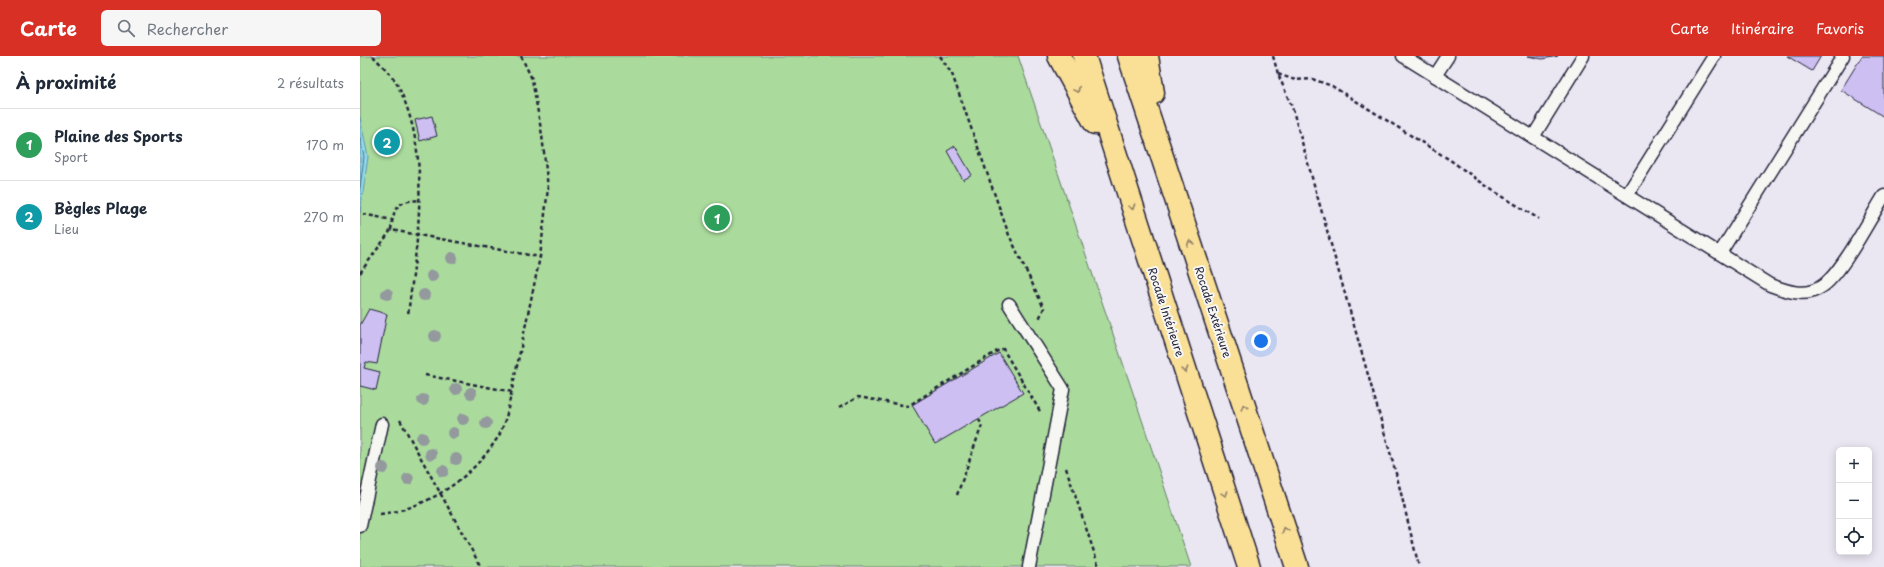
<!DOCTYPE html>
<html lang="fr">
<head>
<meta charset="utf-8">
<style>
	:root { --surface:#fff; --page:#f6f6f7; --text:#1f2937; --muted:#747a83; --line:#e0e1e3; --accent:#d93025 }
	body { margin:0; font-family:"Playpen Sans",sans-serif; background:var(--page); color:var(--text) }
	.controls { position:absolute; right:12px; bottom:12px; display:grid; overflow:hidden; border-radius:6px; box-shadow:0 2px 10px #0003 }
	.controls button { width:36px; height:36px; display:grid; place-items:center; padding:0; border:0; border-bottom:1px solid var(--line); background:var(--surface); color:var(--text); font:20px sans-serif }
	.you { position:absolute; left:901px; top:285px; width:14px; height:14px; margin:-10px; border:3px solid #fff; border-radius:50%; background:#1a73e8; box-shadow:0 0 0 6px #1a73e833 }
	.badge { display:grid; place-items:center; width:26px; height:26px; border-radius:50%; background:var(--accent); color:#fff; font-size:13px; font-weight:700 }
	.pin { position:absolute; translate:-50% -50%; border:2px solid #fff; box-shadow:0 1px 4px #0006 }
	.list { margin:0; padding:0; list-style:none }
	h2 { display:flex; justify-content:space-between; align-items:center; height:52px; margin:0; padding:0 16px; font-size:17px }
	h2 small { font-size:13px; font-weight:400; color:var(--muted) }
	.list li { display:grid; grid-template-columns:26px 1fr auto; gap:12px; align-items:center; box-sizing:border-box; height:72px; padding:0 16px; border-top:1px solid var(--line) }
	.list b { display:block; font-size:15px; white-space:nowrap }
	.list p { margin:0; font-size:13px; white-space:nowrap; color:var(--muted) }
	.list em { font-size:13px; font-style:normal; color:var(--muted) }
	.icon { flex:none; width:22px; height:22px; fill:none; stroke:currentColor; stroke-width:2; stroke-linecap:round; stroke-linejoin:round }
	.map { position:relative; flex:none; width:1524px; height:511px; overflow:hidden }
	header { display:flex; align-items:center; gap:24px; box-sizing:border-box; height:56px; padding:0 20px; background:var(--accent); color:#fff }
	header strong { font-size:19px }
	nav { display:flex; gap:22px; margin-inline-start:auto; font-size:14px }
	.search { width:280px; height:36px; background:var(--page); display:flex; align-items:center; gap:10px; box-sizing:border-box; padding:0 14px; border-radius:6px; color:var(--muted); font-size:15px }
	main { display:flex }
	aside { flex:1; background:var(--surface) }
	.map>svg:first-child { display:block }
	.green { fill:#aadb9c; stroke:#667e6c }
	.water { fill:#8fdbef; stroke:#6391a7 }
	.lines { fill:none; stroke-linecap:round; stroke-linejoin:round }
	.shore { stroke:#4e6c83; stroke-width:1 }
	.building { fill:#cdbff1; stroke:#22223b }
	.lane-casing { stroke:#22223b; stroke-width:15 }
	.highway-casing { stroke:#22223b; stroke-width:25 }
	.path { stroke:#22223b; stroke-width:2.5; stroke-dasharray:4 3; stroke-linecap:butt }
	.lane { stroke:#f6f6f2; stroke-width:12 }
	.highway { stroke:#fadf96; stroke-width:22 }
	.tree { fill:#93999d }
	.oneway { stroke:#8e8068 }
	.labels { text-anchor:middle; stroke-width:4; stroke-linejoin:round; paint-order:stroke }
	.street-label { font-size:11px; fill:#22223b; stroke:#f6f6f2 }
</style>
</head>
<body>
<header>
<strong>Carte</strong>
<div class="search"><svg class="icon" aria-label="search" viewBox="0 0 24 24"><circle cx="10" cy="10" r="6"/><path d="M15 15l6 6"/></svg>Rechercher</div>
<nav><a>Carte</a><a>Itinéraire</a><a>Favoris</a></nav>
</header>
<main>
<aside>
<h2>À proximité<small>2 résultats</small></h2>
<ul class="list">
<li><span class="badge" style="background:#2e9e5b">1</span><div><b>Plaine des Sports</b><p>Sport</p></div><em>170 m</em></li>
<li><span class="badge" style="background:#0f9aa8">2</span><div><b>Bègles Plage</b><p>Lieu</p></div><em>270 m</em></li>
</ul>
</aside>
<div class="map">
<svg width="1524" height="511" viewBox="0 0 1524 511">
	<rect width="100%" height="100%" fill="#eae6f2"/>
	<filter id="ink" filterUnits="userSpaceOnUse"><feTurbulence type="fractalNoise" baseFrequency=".025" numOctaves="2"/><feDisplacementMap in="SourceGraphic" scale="8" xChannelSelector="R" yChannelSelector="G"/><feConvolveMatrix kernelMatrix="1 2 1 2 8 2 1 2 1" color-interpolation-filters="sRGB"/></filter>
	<g filter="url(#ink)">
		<polygon class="green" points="0,0 658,0 769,325 831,511 0,511"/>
		<polygon class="water" points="0,61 8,101 0,157"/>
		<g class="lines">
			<polyline class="shore" points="0,82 4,101 0,132"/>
		</g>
		<g class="building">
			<polygon points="1168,0 1198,0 1182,3"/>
			<polygon points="1427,0 1461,0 1452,15"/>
			<polygon points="1502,0 1524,0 1524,61 1481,34"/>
			<polygon points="72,60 77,80 60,85 55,64"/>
			<polygon points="595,90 612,119 603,124 587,95"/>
			<polygon points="9,253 27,258 17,308 6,306 4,312 20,316 16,334 0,330 0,269"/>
			<polygon points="639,297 663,337 575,388 552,349"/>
		</g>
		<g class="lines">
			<g class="lane-casing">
				<g id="lane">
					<path d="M1043,0L1410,229C1426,235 1445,242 1461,231C1481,219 1510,162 1524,140"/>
					<polyline points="1075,20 1088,0"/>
					<polyline points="1173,81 1223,0"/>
					<polyline points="1267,139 1354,0"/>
					<polyline points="1360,197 1483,0"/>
					<polyline points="649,248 703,333 669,511"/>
					<polyline points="0,470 22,368"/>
				</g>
			</g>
			<g class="highway-casing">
				<g id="highway">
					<polyline points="699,0 735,67"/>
					<polyline points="724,0 889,511"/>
					<polyline points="769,0 937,511"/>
					<polyline points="787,0 793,37"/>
				</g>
			</g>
			<g class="path">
				<path d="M13,0C21,9 32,18 37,28C73,98 57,185 48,259"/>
				<polyline points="580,0 592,18 649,179 684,252 679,263"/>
				<polyline points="913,0 918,18 932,51 1037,421 1059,511"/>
				<polyline points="918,18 935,24 952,23 972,30 1090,104 1132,134 1179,163"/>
				<polyline points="3,158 32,164"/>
				<path d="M31,174C34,151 36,145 60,144"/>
				<polyline points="0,217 31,174 180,201"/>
				<polyline points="65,319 153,336"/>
				<polyline points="479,352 498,341 548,350 639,294 643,293 681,357"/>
				<polyline points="40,364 121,511"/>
				<polyline points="706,412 739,511"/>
				<polyline points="597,439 622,369 619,364"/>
				<path d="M20,458C66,453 111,423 136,384C141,378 143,369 146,362L180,201L188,132L182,79L172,23L161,0"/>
			</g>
			<use href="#lane" class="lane"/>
			<use href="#highway" class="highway"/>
		</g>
		<g class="tree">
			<circle cx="92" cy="202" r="6"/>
			<circle cx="72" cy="220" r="6"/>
			<circle cx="27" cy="238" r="6"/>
			<circle cx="64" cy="239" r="6"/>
			<circle cx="75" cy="280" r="6"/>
			<circle cx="96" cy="333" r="6"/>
			<circle cx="111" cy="337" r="6"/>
			<circle cx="63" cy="344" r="6"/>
			<circle cx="103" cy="363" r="6"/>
			<circle cx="126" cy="367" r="6"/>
			<circle cx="93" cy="377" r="6"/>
			<circle cx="62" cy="382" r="6"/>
			<circle cx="71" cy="398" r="6"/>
			<circle cx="96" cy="403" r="6"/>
			<circle cx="23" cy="412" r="6"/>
			<circle cx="83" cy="415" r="6"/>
			<circle cx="48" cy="423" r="6"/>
		</g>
		<defs><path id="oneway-chevron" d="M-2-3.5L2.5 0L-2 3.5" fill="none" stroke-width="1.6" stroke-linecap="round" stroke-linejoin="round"/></defs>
		<g class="oneway">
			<use href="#oneway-chevron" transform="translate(717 34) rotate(62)"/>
			<use href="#oneway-chevron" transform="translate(772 151) rotate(72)"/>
			<use href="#oneway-chevron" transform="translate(830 187) rotate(-108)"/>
			<use href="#oneway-chevron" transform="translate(825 314) rotate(72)"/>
			<use href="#oneway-chevron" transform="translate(884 351) rotate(-108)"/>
			<use href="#oneway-chevron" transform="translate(865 438) rotate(72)"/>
			<use href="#oneway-chevron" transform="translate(925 474) rotate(-108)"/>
		</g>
	</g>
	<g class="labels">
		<g class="street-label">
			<text transform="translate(806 256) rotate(72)" y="4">Rocade Intérieure</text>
			<text transform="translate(853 256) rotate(72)" y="4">Rocade Extérieure</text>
		</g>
	</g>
</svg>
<div class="controls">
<button>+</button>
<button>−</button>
<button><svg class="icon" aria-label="locate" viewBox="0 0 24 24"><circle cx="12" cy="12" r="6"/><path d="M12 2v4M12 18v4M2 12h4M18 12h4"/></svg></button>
</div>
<div class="you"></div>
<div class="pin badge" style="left:357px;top:162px;background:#2e9e5b">1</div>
<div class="pin badge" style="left:27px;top:86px;background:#0f9aa8">2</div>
</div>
</main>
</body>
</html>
